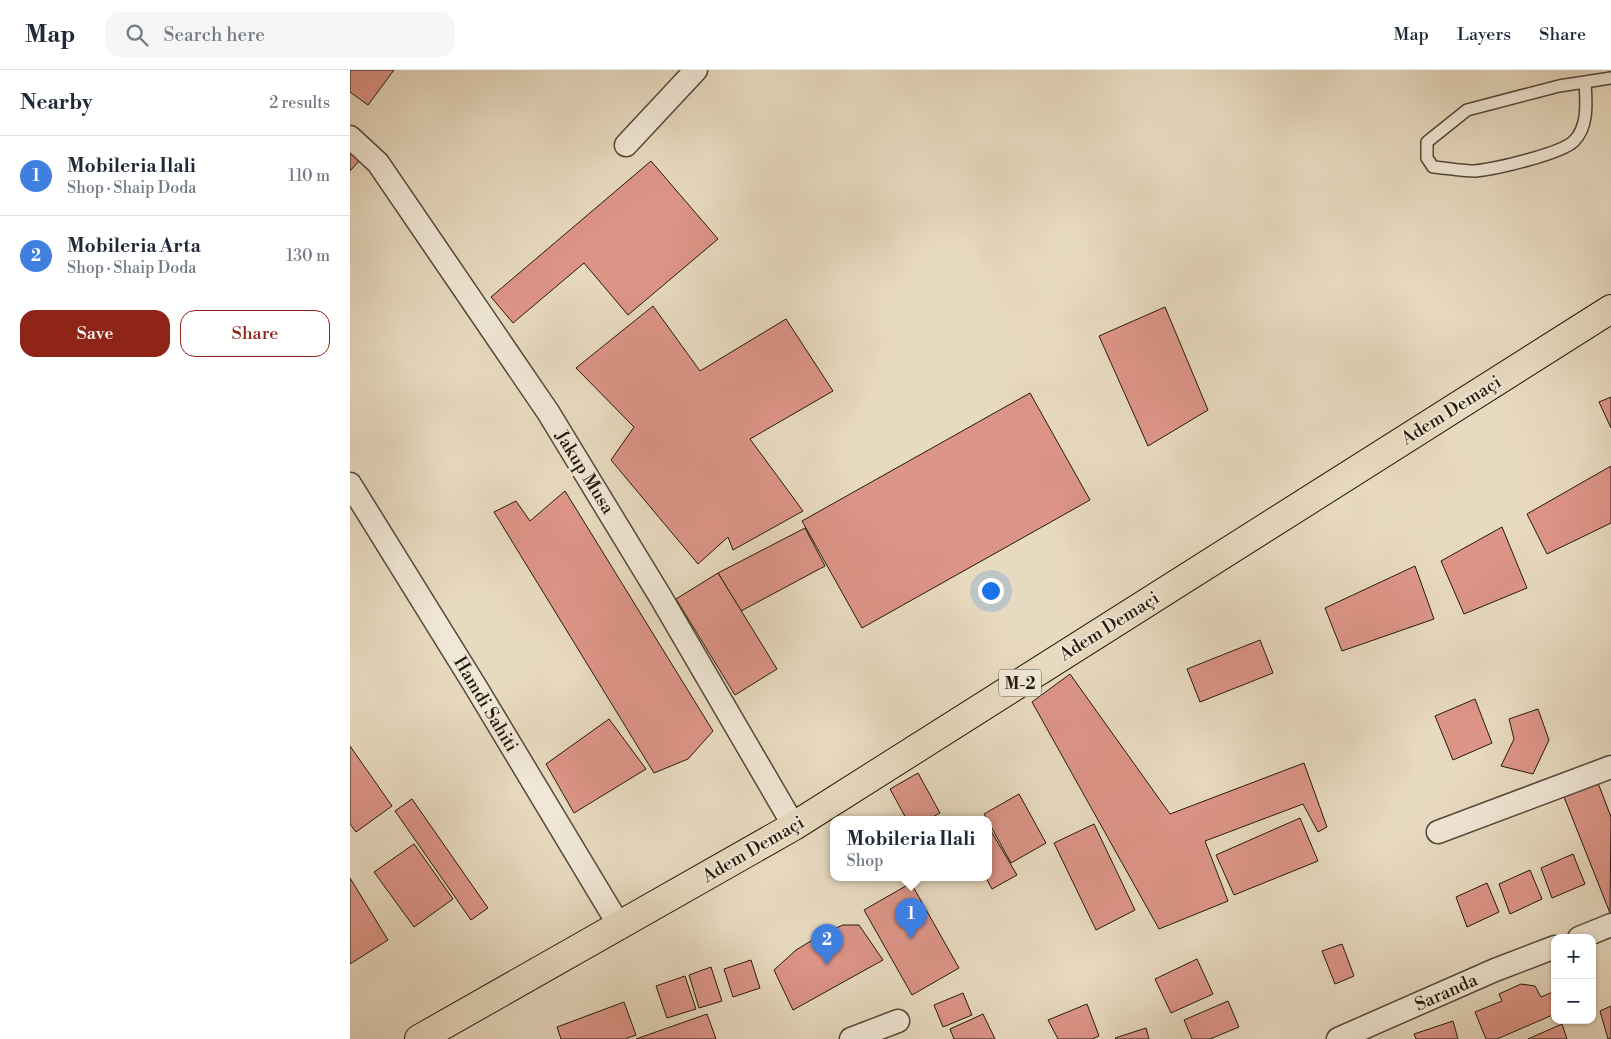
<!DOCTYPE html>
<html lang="en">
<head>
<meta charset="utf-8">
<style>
	:root { --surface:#fff; --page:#f6f6f7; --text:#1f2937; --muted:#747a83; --line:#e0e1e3; --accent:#8f2418 }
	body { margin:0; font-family:"Libre Bodoni",serif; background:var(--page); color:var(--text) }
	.controls { position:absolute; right:15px; bottom:15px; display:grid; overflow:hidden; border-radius:10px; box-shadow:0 1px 4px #0004 }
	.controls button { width:45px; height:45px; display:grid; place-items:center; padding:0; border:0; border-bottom:1px solid var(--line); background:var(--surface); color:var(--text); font:25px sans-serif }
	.you { position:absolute; left:640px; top:520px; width:18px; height:18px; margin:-12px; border:4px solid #fff; border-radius:50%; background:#1a73e8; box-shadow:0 0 0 8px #1a73e833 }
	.badge { display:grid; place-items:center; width:32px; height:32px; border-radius:50%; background:var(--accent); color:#fff; font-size:16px; font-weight:700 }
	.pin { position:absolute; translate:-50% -41px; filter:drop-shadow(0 1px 2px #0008) }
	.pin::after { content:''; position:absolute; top:26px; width:18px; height:15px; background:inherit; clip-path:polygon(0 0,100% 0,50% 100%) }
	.popup { position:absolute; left:480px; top:746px; width:162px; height:65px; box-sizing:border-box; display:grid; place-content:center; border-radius:10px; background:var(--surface); filter:drop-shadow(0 1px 4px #0005); font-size:16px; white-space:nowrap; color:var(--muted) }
	.popup b { font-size:19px; color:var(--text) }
	.popup::after { content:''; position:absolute; left:50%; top:100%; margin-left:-10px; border:10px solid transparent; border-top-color:var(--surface) }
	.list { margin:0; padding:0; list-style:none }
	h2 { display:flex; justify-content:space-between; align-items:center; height:65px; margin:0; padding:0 20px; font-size:21px }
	h2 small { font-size:16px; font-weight:400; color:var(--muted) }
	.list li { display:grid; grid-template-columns:32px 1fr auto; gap:15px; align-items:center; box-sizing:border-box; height:80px; padding:0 20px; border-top:1px solid var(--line) }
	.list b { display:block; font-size:19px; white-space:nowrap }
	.list p { margin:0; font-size:16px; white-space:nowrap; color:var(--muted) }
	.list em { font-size:16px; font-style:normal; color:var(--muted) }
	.actions { display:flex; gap:10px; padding:15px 20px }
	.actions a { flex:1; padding:11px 0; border:1px solid var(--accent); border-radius:15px; text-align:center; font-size:18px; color:var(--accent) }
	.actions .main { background:var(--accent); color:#fff }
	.icon { flex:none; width:28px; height:28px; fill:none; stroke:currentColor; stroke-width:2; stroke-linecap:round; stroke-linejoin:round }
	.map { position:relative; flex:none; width:1261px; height:969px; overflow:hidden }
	header { display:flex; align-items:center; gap:30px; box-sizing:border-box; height:70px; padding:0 25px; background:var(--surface); border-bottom:1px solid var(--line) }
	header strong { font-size:24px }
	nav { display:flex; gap:28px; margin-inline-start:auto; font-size:18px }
	.search { width:350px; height:45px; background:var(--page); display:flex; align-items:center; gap:12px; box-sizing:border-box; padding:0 18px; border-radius:15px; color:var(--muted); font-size:19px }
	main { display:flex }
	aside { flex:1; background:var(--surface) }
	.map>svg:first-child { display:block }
	.building { fill:#dd9588; stroke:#23190b }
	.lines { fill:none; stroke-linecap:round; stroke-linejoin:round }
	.service-casing { stroke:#544938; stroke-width:14 }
	.minor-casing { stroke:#544938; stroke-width:25 }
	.primary-casing { stroke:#23190b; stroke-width:30 }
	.service { stroke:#f0e7d6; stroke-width:11 }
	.minor { stroke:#f0e7d6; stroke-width:22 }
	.primary { stroke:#e8dac0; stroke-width:28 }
	.labels { text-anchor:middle; stroke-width:4; stroke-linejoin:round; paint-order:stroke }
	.shield { fill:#f0e7d6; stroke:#605748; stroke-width:1 }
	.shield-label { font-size:16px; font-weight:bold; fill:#23190b }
	.street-label { font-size:18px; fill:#23190b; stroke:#f0e7d6 }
</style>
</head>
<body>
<header>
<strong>Map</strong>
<div class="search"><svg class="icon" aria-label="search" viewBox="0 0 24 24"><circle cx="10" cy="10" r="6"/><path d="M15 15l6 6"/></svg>Search here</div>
<nav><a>Map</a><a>Layers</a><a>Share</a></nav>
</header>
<main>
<aside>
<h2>Nearby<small>2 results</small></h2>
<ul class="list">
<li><span class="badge" style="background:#3f7fe0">1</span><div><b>Mobileria Ilali</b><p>Shop · Shaip Doda</p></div><em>110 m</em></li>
<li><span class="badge" style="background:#3f7fe0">2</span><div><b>Mobileria Arta</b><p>Shop · Shaip Doda</p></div><em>130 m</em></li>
</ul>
<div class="actions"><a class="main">Save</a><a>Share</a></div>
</aside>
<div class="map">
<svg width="1261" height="969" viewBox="0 0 1261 969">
	<rect width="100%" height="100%" fill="#e8dac0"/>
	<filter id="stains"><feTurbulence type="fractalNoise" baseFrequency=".004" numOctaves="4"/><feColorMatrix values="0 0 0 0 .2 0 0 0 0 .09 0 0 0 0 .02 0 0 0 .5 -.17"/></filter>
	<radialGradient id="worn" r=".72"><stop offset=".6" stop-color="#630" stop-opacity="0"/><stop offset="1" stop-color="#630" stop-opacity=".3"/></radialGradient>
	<g class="building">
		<polygon points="0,0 44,0 18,35 0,22"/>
		<polygon points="0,80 10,90 0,101"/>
		<polygon points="301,91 368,169 278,245 234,193 163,253 141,227"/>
		<polygon points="303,236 350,301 436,249 483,321 400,369 453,441 383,480 378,467 348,494 261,390 284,357 226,298"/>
		<polygon points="815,237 858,340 798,376 749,266"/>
		<polygon points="680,323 740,430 512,558 452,451"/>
		<polygon points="1261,327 1261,358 1249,332"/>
		<polygon points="1261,396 1261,453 1197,484 1177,444"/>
		<polygon points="215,421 363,661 338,689 304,703 144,442 166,431 180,451"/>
		<polygon points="1152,457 1177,518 1114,544 1091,491"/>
		<polygon points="455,458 475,496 391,541 368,503"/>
		<polygon points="1065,496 1084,549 992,581 975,538"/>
		<polygon points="368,503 427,599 385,625 326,529"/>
		<polygon points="910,570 923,603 850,632 837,599"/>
		<polygon points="720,604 820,744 954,693 977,757 968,762 953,734 855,771 878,831 809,859 682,632"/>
		<polygon points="1125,629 1142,673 1103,690 1085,646"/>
		<polygon points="1188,639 1199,670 1183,704 1151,696 1164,669 1159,649"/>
		<polygon points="259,649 296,699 224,743 196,694"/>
		<polygon points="0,676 42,736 6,762 0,754"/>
		<polygon points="568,703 590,743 577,750 557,750 540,719"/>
		<polygon points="1248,713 1261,747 1260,843 1214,727"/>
		<polygon points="669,724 696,773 661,793 634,744"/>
		<polygon points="62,729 138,838 121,850 45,741"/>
		<polygon points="950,748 968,791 884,825 866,785"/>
		<polygon points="744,754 785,840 746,860 704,773"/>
		<polygon points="638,756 667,805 642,819 636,808 638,808"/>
		<polygon points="64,774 103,829 64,857 24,802"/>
		<polygon points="1223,784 1235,814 1202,828 1191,798"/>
		<polygon points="1180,800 1192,829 1160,844 1149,814"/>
		<polygon points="0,808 38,870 0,894"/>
		<polygon points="561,808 573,808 564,813"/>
		<polygon points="561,813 609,898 562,925 514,840"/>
		<polygon points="1137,813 1149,842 1117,857 1106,827"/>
		<polygon points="493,855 509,855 533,890 443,940 424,900 446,880 474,863"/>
		<polygon points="992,874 1004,906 985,914 972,881"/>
		<polygon points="847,889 863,924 821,943 805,909"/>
		<polygon points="401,890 410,918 383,927 374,899"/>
		<polygon points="361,897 372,931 349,938 339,905"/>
		<polygon points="335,906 346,939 317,948 306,916"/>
		<polygon points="1171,914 1185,916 1191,927 1205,921 1205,944 1147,969 1136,969 1125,942 1152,931 1149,924"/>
		<polygon points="613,923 622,945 593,957 584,935"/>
		<polygon points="878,931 889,957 860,969 842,969 834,950"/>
		<polygon points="274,932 286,965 275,969 211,969 207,957"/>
		<polygon points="737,934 749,966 742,969 708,969 698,950"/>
		<polygon points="1261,936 1261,968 1258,969 1250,941"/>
		<polygon points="357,944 366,969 286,969"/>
		<polygon points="633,944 645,969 604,969 600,959"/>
		<polygon points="1103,951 1108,969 1066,969 1064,964"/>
		<polygon points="1212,954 1217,969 1178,969"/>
		<polygon points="796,958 799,969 766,969 765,968"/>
	</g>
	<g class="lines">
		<g class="service-casing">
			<path id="service" d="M1235,12C1236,31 1239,56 1224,71C1211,84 1145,99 1125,101C1112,101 1097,98 1083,97L1077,88V72L1117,40L1209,16L1261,8"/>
		</g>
		<g class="minor-casing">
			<g id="minor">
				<polyline points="0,67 28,93 198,342 310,526 444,756"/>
				<polyline points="276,75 346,0"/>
				<polyline points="0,414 124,614 269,855"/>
				<polyline points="1088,762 1261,697"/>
				<polyline points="1229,868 1261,855"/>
				<polyline points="501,969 548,951"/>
				<polyline points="988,969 1145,900 1205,877"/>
			</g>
		</g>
		<g class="primary-casing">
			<polyline id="primary" points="69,969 444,756 1261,239"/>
		</g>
		<use href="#service" class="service"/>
		<use href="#minor" class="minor"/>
		<use href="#primary" class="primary"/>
	</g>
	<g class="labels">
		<rect class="shield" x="649" y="599.5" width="42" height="27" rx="4"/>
		<g class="shield-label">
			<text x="670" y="619">M-2</text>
		</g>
		<g class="street-label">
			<text transform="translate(1101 340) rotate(-32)" y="6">Adem Demaçi</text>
			<text transform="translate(235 402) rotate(58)" y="6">Jakup Musa</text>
			<text transform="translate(759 556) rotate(-32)" y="6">Adem Demaçi</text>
			<text transform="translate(136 634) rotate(59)" y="6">Hamdi Sahiti</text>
			<text transform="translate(403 779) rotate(-30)" y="6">Adem Demaçi</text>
			<text transform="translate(1096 922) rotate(-24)" y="6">Saranda</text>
		</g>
	</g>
	<rect width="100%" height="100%" filter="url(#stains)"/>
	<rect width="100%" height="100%" fill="url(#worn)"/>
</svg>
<div class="controls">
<button>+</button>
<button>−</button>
</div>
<div class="you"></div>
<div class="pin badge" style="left:561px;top:869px;background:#3f7fe0">1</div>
<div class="popup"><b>Mobileria Ilali</b>Shop</div>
<div class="pin badge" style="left:477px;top:895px;background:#3f7fe0">2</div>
</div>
</main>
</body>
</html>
